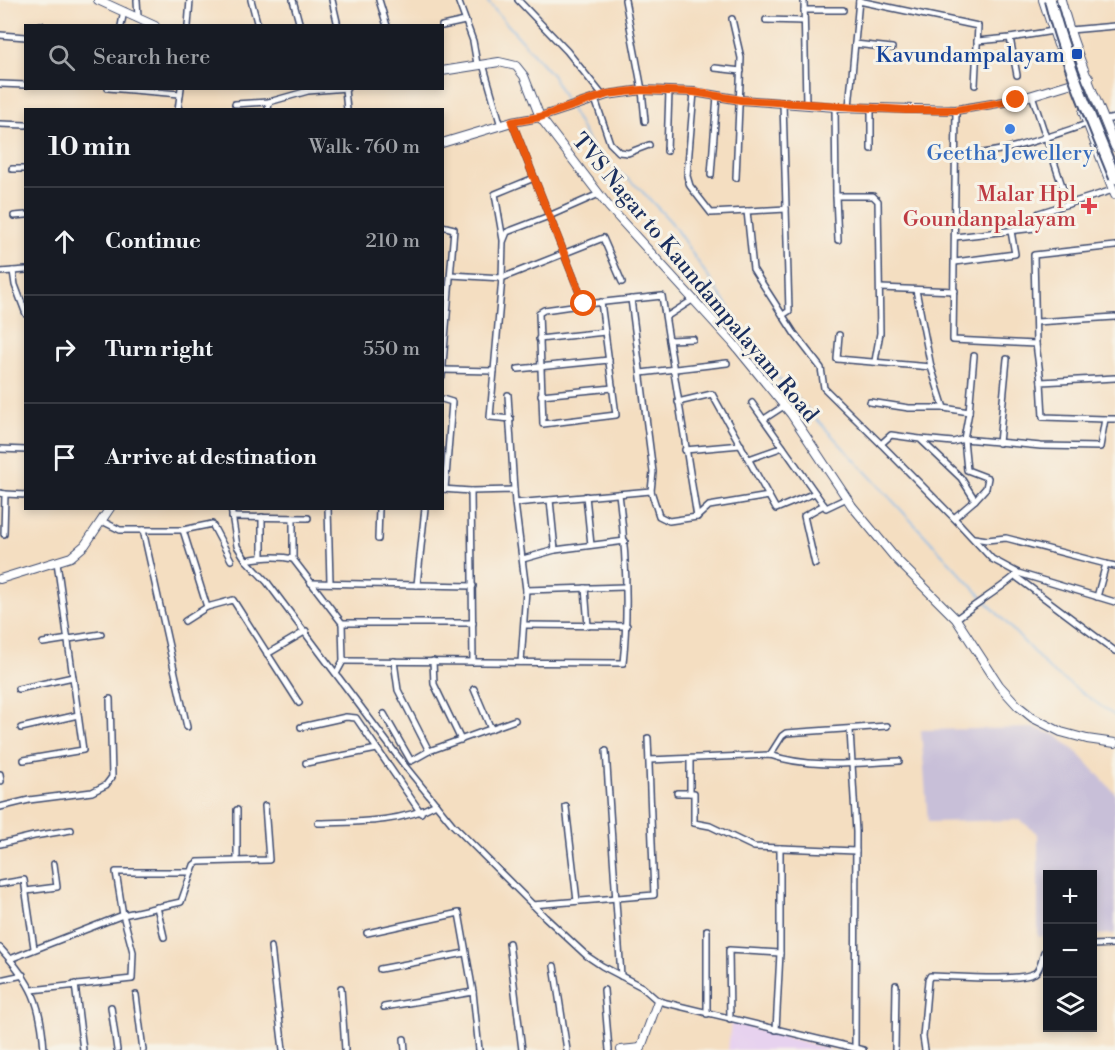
<!DOCTYPE html>
<html lang="en">
<head>
<meta charset="utf-8">
<style>
	:root { --surface:#171b24; --page:#20242c; --text:#f1f3f6; --muted:#9ea1a6; --line:#363941 }
	body { margin:0; font-family:"Libre Bodoni",serif; background:var(--page); color:var(--text) }
	.controls { position:absolute; right:18px; bottom:18px; display:grid; overflow:hidden; border-radius:0px; box-shadow:0 3px 9px #0003 }
	.controls button { width:54px; height:54px; display:grid; place-items:center; padding:0; border:0; border-bottom:2px solid var(--line); background:var(--surface); color:var(--text); font:30px sans-serif }
	.stop { position:absolute; width:18px; height:18px; margin:-14px; border:4px solid #ea580c; border-radius:50%; background:#fff }
	.stop.end { background:#ea580c; border-color:#fff; box-shadow:0 2px 6px #0008 }
	.list { margin:0; padding:0; list-style:none }
	h2 { display:flex; justify-content:space-between; align-items:center; height:78px; margin:0; padding:0 24px; font-size:26px }
	h2 small { font-size:20px; font-weight:400; color:var(--muted) }
	.list li { display:grid; grid-template-columns:39px 1fr auto; gap:18px; align-items:center; box-sizing:border-box; height:108px; padding:0 24px; border-top:2px solid var(--line) }
	.list b { display:block; font-size:22px; white-space:nowrap }
	.list em { font-size:20px; font-style:normal; color:var(--muted) }
	.icon { flex:none; width:33px; height:33px; fill:none; stroke:currentColor; stroke-width:2; stroke-linecap:round; stroke-linejoin:round }
	.map { position:relative; flex:none; width:1115px; height:1050px; overflow:hidden }
	.search { position:absolute; background:var(--surface); box-shadow:0 3px 9px #0003; left:24px; top:24px; width:420px; height:66px; display:flex; align-items:center; gap:15px; box-sizing:border-box; padding:0 21px; border-radius:0px; color:var(--muted); font-size:22px }
	.panel { position:absolute; background:var(--surface); box-shadow:0 3px 9px #0003; left:24px; top:108px; width:420px; height:402px; border-radius:0px }
	.map>svg:first-child { display:block }
	.built { fill:#e7d2ef }
	.industrial { fill:#c8bfd8 }
	.lines { fill:none; stroke-linecap:round; stroke-linejoin:round }
	.stream { stroke:#79b5eb; stroke-width:1.5 }
	.street-casing { stroke:#3c496d; stroke-width:8 }
	.secondary-casing { stroke:#3c496d; stroke-width:10 }
	.street { stroke:#fff; stroke-width:5 }
	.secondary { stroke:#fff; stroke-width:8 }
	.highway-bridge-casing { stroke:#3c496d; stroke-width:14; stroke-linecap:butt }
	.highway-bridge { stroke:#fff; stroke-width:10 }
	.route { stroke:#ea580c; stroke-width:8 }
	.transit-dot { fill:#1a4fb4; stroke:#f7f3e8; stroke-width:2 }
	.shop-dot { fill:#3f7fe0; stroke:#f7f3e8; stroke-width:2 }
	.health-dot { fill:#e0444e; stroke:#f7f3e8; stroke-width:2 }
	.labels { text-anchor:middle; stroke-width:6; stroke-linejoin:round; paint-order:stroke }
	.transit-label { font-size:22px; fill:#164399; stroke:#f7f3e8; text-anchor:end }
	.shop-label { font-size:22px; fill:#366cbe; stroke:#f7f3e8 }
	.health-label { font-size:22px; fill:#be3a42; stroke:#f7f3e8; text-anchor:end }
	.street-label { font-size:22px; fill:#1b2f5e; stroke:#f7f3e8 }
</style>
</head>
<body>
<div class="map">
<svg width="1115" height="1050" viewBox="0 0 1115 1050">
	<rect width="100%" height="100%" fill="#f7f3e8"/>
	<filter id="ink" filterUnits="userSpaceOnUse"><feTurbulence type="fractalNoise" baseFrequency=".0167" numOctaves="2"/><feDisplacementMap in="SourceGraphic" scale="12" xChannelSelector="R" yChannelSelector="G"/><feConvolveMatrix kernelMatrix="1 2 1 2 8 2 1 2 1" color-interpolation-filters="sRGB"/></filter>
	<filter id="wash" filterUnits="userSpaceOnUse"><feTurbulence type="fractalNoise" baseFrequency=".008" numOctaves="4" result="noise"/><feDisplacementMap in="SourceGraphic" scale="24" xChannelSelector="R" yChannelSelector="G"/><feGaussianBlur stdDeviation="1.35" result="paint"/><feColorMatrix in="noise" values="0 0 0 0 0 0 0 0 0 0 0 0 0 0 0 0 0 1.4 0 .05"/><feComposite in="paint" operator="in"/></filter>
	<g filter="url(#wash)">
		<rect width="100%" height="100%" fill="#f4dec1"/>
		<polygon class="built" points="731,1022 833,1050 728,1050"/>
		<polygon class="industrial" points="1034,728 1056,735 1079,754 1115,793 1115,934 1093,935 1092,874 1048,874 1047,936 1038,937 1038,834 1020,820 928,822 921,730"/>
		<g class="lines">
			<g class="stream">
				<polyline points="486,0 552,75 568,105"/>
				<polyline points="571,109 595,153 639,188 671,222 771,370 1050,670 1115,716"/>
			</g>
		</g>
	</g>
	<g filter="url(#ink)">
		<g class="lines">
			<g class="street-casing">
				<g id="street">
					<polyline points="137,0 138,17"/>
					<polyline points="251,0 258,26"/>
					<polyline points="293,0 300,26"/>
					<polyline points="332,0 338,26"/>
					<polyline points="379,0 387,26"/>
					<polyline points="458,0 473,41 477,64"/>
					<polyline points="518,0 567,51 603,96"/>
					<polyline points="625,0 642,90 645,121"/>
					<polyline points="804,0 806,104"/>
					<polyline points="859,1 978,26 975,85"/>
					<polyline points="804,10 843,10"/>
					<polyline points="732,19 741,58 736,178"/>
					<polyline points="766,20 804,21"/>
					<polyline points="41,26 41,25"/>
					<polyline points="121,26 124,11"/>
					<polyline points="188,26 190,0"/>
					<polyline points="442,26 465,21"/>
					<polyline points="1070,30 1115,26"/>
					<polyline points="0,35 26,37"/>
					<polyline points="1010,38 1017,75"/>
					<polyline points="977,41 1010,38 1053,31"/>
					<polyline points="855,44 892,48"/>
					<polyline points="483,64 501,126"/>
					<polyline points="715,68 741,71"/>
					<polyline points="0,84 26,85"/>
					<polyline points="108,88 180,94"/>
					<polyline points="345,89 347,110"/>
					<polyline points="694,92 687,176 690,186 711,213 786,209"/>
					<polyline points="1032,95 1068,204 1039,213"/>
					<polyline points="595,99 610,143 619,152 628,153 649,145"/>
					<polyline points="235,104 269,102"/>
					<polyline points="835,107 836,196 873,196 878,201 880,333 875,361"/>
					<polyline points="849,107 859,0"/>
					<polyline points="871,108 871,149"/>
					<polyline points="178,110 181,88"/>
					<polyline points="268,110 269,102 308,91 347,88"/>
					<polyline points="956,110 953,340 1036,344"/>
					<polyline points="1105,120 1115,118"/>
					<polyline points="512,122 584,304"/>
					<polyline points="0,124 26,125"/>
					<polyline points="667,151 669,91"/>
					<path d="M955,155C1000,155 1045,138 1087,124"/>
					<polyline points="12,169 26,169"/>
					<polyline points="711,175 717,96"/>
					<polyline points="836,196 838,240"/>
					<polyline points="1068,204 1113,190"/>
					<polyline points="747,211 753,269 794,333 821,368 824,388 881,444 891,435 920,439 961,478 975,500 954,518 992,559 1018,573 1115,602"/>
					<polyline points="14,216 26,215"/>
					<polyline points="442,226 454,229 442,376"/>
					<polyline points="955,237 1035,228"/>
					<polyline points="503,240 495,194 534,178"/>
					<polyline points="955,262 1015,254 1011,231"/>
					<polyline points="13,271 15,285 26,314"/>
					<polyline points="0,272 26,270"/>
					<polyline points="451,275 502,278 503,242 507,232 549,216 599,194"/>
					<polyline points="880,288 955,291"/>
					<polyline points="916,290 931,367 944,408 969,412 964,439 967,470 988,478 986,488 975,500"/>
					<path d="M601,302L616,415L543,424L539,313L544,310C583,304 622,300 662,296L697,517"/>
					<polyline points="783,315 789,311 783,103"/>
					<polyline points="666,317 694,299"/>
					<polyline points="1036,322 1115,317"/>
					<polyline points="839,335 837,359 931,367"/>
					<polyline points="539,339 605,332"/>
					<polyline points="669,340 693,339"/>
					<polyline points="518,369 609,360"/>
					<polyline points="442,370 494,371"/>
					<polyline points="641,373 727,363"/>
					<polyline points="1041,382 1036,344 1034,255 1115,246"/>
					<polyline points="508,395 514,490"/>
					<polyline points="541,395 613,388"/>
					<polyline points="442,399 452,402 445,489"/>
					<polyline points="678,402 712,394 776,509 815,493"/>
					<polyline points="870,402 909,408 944,408"/>
					<polyline points="752,403 826,508 847,498"/>
					<polyline points="969,412 974,356"/>
					<polyline points="511,419 490,417 502,278 603,238 622,282"/>
					<polyline points="764,419 784,406"/>
					<polyline points="1105,419 1043,417 1041,382 1115,378"/>
					<polyline points="921,439 953,442 964,439 1041,446 1100,447 1105,419 1115,419"/>
					<polyline points="999,443 1007,359"/>
					<polyline points="881,444 954,518"/>
					<polyline points="0,449 26,450"/>
					<polyline points="685,450 741,445"/>
					<polyline points="749,459 783,447"/>
					<polyline points="442,489 471,491 514,490 515,503 651,491 653,472 631,299"/>
					<polyline points="471,491 473,662"/>
					<polyline points="651,491 659,516 669,521 697,517 709,506 769,496"/>
					<polyline points="0,493 5,494 4,534"/>
					<polyline points="5,494 26,495"/>
					<polyline points="586,496 591,545"/>
					<polyline points="550,500 555,550"/>
					<polyline points="515,503 526,590 521,662"/>
					<path d="M231,508L237,546L246,560C261,557 277,555 293,559L342,623L343,661L337,672"/>
					<polyline points="328,508 330,582"/>
					<polyline points="232,517 308,518"/>
					<polyline points="293,518 293,559"/>
					<polyline points="102,521 120,530 183,530 212,524 231,560"/>
					<polyline points="143,530 187,727"/>
					<polyline points="183,530 207,607 233,600 299,703"/>
					<polyline points="974,538 987,540 1006,538 1106,564 1097,597"/>
					<polyline points="378,539 379,508"/>
					<polyline points="262,557 262,517"/>
					<polyline points="523,559 555,550 625,541"/>
					<polyline points="246,560 267,582 405,766 453,825 545,917 587,956 602,966 642,987 658,1001 863,1050"/>
					<polyline points="815,564 804,516 824,505"/>
					<polyline points="1106,564 1115,566"/>
					<polyline points="1018,573 1015,576 1115,651"/>
					<polyline points="311,583 473,586"/>
					<polyline points="417,585 425,508"/>
					<polyline points="585,588 588,626"/>
					<polyline points="526,590 625,587"/>
					<path d="M956,619C975,604 996,592 1015,576"/>
					<polyline points="185,621 207,607"/>
					<polyline points="342,623 473,623"/>
					<polyline points="524,625 627,626"/>
					<polyline points="43,643 101,634"/>
					<polyline points="267,654 306,631"/>
					<path d="M343,661L623,663C629,607 626,550 619,494"/>
					<polyline points="394,661 398,690 429,751"/>
					<polyline points="433,661 434,684 461,740"/>
					<polyline points="18,689 73,677"/>
					<polyline points="474,689 491,729"/>
					<polyline points="384,714 411,761"/>
					<polyline points="301,727 346,717 356,718 421,813"/>
					<polyline points="21,728 78,715"/>
					<polyline points="850,730 856,832 855,1047"/>
					<polyline points="606,751 621,976"/>
					<polyline points="770,755 782,736 786,733 887,726"/>
					<polyline points="690,759 690,793"/>
					<polyline points="24,760 83,750 57,562"/>
					<polyline points="413,760 429,751 515,720"/>
					<path d="M649,760L770,755C811,769 856,763 899,761"/>
					<polyline points="306,763 377,749"/>
					<polyline points="0,774 1,781"/>
					<polyline points="677,793 694,793 694,823 710,826 754,847 780,848 780,953 776,1030"/>
					<polyline points="0,807 29,800 92,792 106,785 112,777 110,699"/>
					<polyline points="566,807 577,901"/>
					<polyline points="237,810 237,860"/>
					<path d="M318,823C356,822 402,823 436,804"/>
					<polyline points="0,844 34,836 71,830"/>
					<polyline points="780,848 856,851"/>
					<polyline points="0,884 24,880 34,948"/>
					<polyline points="26,891 57,887 54,864"/>
					<polyline points="532,905 654,895 648,738"/>
					<polyline points="157,907 164,937"/>
					<polyline points="707,930 707,1014"/>
					<polyline points="367,933 459,913 473,992 479,1050"/>
					<polyline points="509,943 522,1050"/>
					<polyline points="1092,945 1115,944"/>
					<polyline points="271,947 283,1050"/>
					<path d="M0,948C32,983 41,1003 44,1050"/>
					<polyline points="10,959 123,915 181,902 194,865 198,862 269,860 265,806"/>
					<polyline points="554,966 567,1050"/>
					<polyline points="380,969 465,953"/>
					<polyline points="0,980 23,975"/>
					<polyline points="75,984 83,1050"/>
					<polyline points="341,988 345,1050"/>
					<polyline points="32,990 132,979 133,952 123,915 116,872 191,872"/>
					<polyline points="604,990 609,1050"/>
					<polyline points="136,995 143,1050"/>
					<polyline points="111,1007 117,1050"/>
					<polyline points="384,1007 473,992"/>
					<polyline points="730,1019 729,950 780,953"/>
					<polyline points="404,1039 405,1050"/>
					<polyline points="895,1050 896,985"/>
					<path d="M925,1050L923,1037L928,980L930,976C950,976 1019,982 1035,973C1041,969 1042,958 1044,952L1048,950"/>
				</g>
			</g>
			<g class="secondary-casing">
				<g id="secondary">
					<polyline points="98,0 155,26"/>
					<polyline points="1043,0 1058,45"/>
					<path d="M1061,0C1074,51 1096,98 1115,147"/>
					<polyline points="442,71 499,62 516,66 524,76 540,117 609,207 733,343 791,414 852,506 896,559 956,619 999,685 1018,706 1033,718 1061,732 1087,739 1115,743"/>
					<polyline points="1083,112 1115,195"/>
					<polyline points="442,143 512,122 540,117 607,95 642,90 694,92 741,100 835,107 956,110 1016,100 1089,78"/>
					<polyline points="0,579 71,557 85,545 110,508"/>
					<polyline points="621,1050 641,1048"/>
					<polyline points="640,1050 658,1001"/>
				</g>
			</g>
			<use href="#street" class="street"/>
			<use href="#secondary" class="secondary"/>
			<g class="highway-bridge-casing">
				<path id="highway-bridge" d="M1050,0C1065,61 1092,120 1115,178"/>
			</g>
			<use href="#highway-bridge" class="highway-bridge"/>
		</g>
	</g>
	<g class="lines" filter="url(#ink)">
		<polyline class="route" points="584,304 512,122 540,117 608,94 642,90 694,92 741,100 906,110 956,110 1016,100"/>
	</g>
	<rect class="transit-dot" x="1071" y="48" width="12" height="12" rx="3"/>
	<circle class="shop-dot" cx="1010" cy="129" r="6"/>
	<path class="health-dot" d="M1086 197h6v6h6v6h-6v6h-6v-6h-6v-6h6z"/>
	<g class="labels">
		<g class="transit-label">
			<text x="1065" y="62">Kavundampalayam</text>
		</g>
		<g class="shop-label">
			<text x="1010" y="160">Geetha Jewellery</text>
		</g>
		<g class="health-label">
			<text x="1076" y="201">Malar Hpl<tspan x="1076" dy="25">Goundanpalayam</tspan></text>
		</g>
		<g class="street-label">
			<text transform="translate(696 277) rotate(50)" y="8">TVS Nagar to Kaundampalayam Road</text>
		</g>
	</g>
</svg>
<div class="controls">
<button>+</button>
<button>−</button>
<button><svg class="icon" aria-label="layers" viewBox="0 0 24 24"><path d="M12 4l9 5-9 5-9-5zM3 14l9 5 9-5"/></svg></button>
</div>
<div class="stop" style="left:584px;top:304px"></div>
<div class="stop end" style="left:1016px;top:100px"></div>
<div class="search"><svg class="icon" aria-label="search" viewBox="0 0 24 24"><circle cx="10" cy="10" r="6"/><path d="M15 15l6 6"/></svg>Search here</div>
<section class="panel">
<h2>10 min<small>Walk · 760 m</small></h2>
<ul class="list">
<li><svg class="icon" aria-label="ahead" viewBox="0 0 24 24"><path d="M12 20V5M6 11l6-6 6 6"/></svg><div><b>Continue</b></div><em>210 m</em></li>
<li><svg class="icon" aria-label="right" viewBox="0 0 24 24"><path d="M7 20v-9h11M14 6l5 5-5 5"/></svg><div><b>Turn right</b></div><em>550 m</em></li>
<li><svg class="icon" aria-label="arrive" viewBox="0 0 24 24"><path d="M6 21V4h12l-3 4 3 4H6"/></svg><div><b>Arrive at destination</b></div></li>
</ul>
</section>
</div>
</body>
</html>
